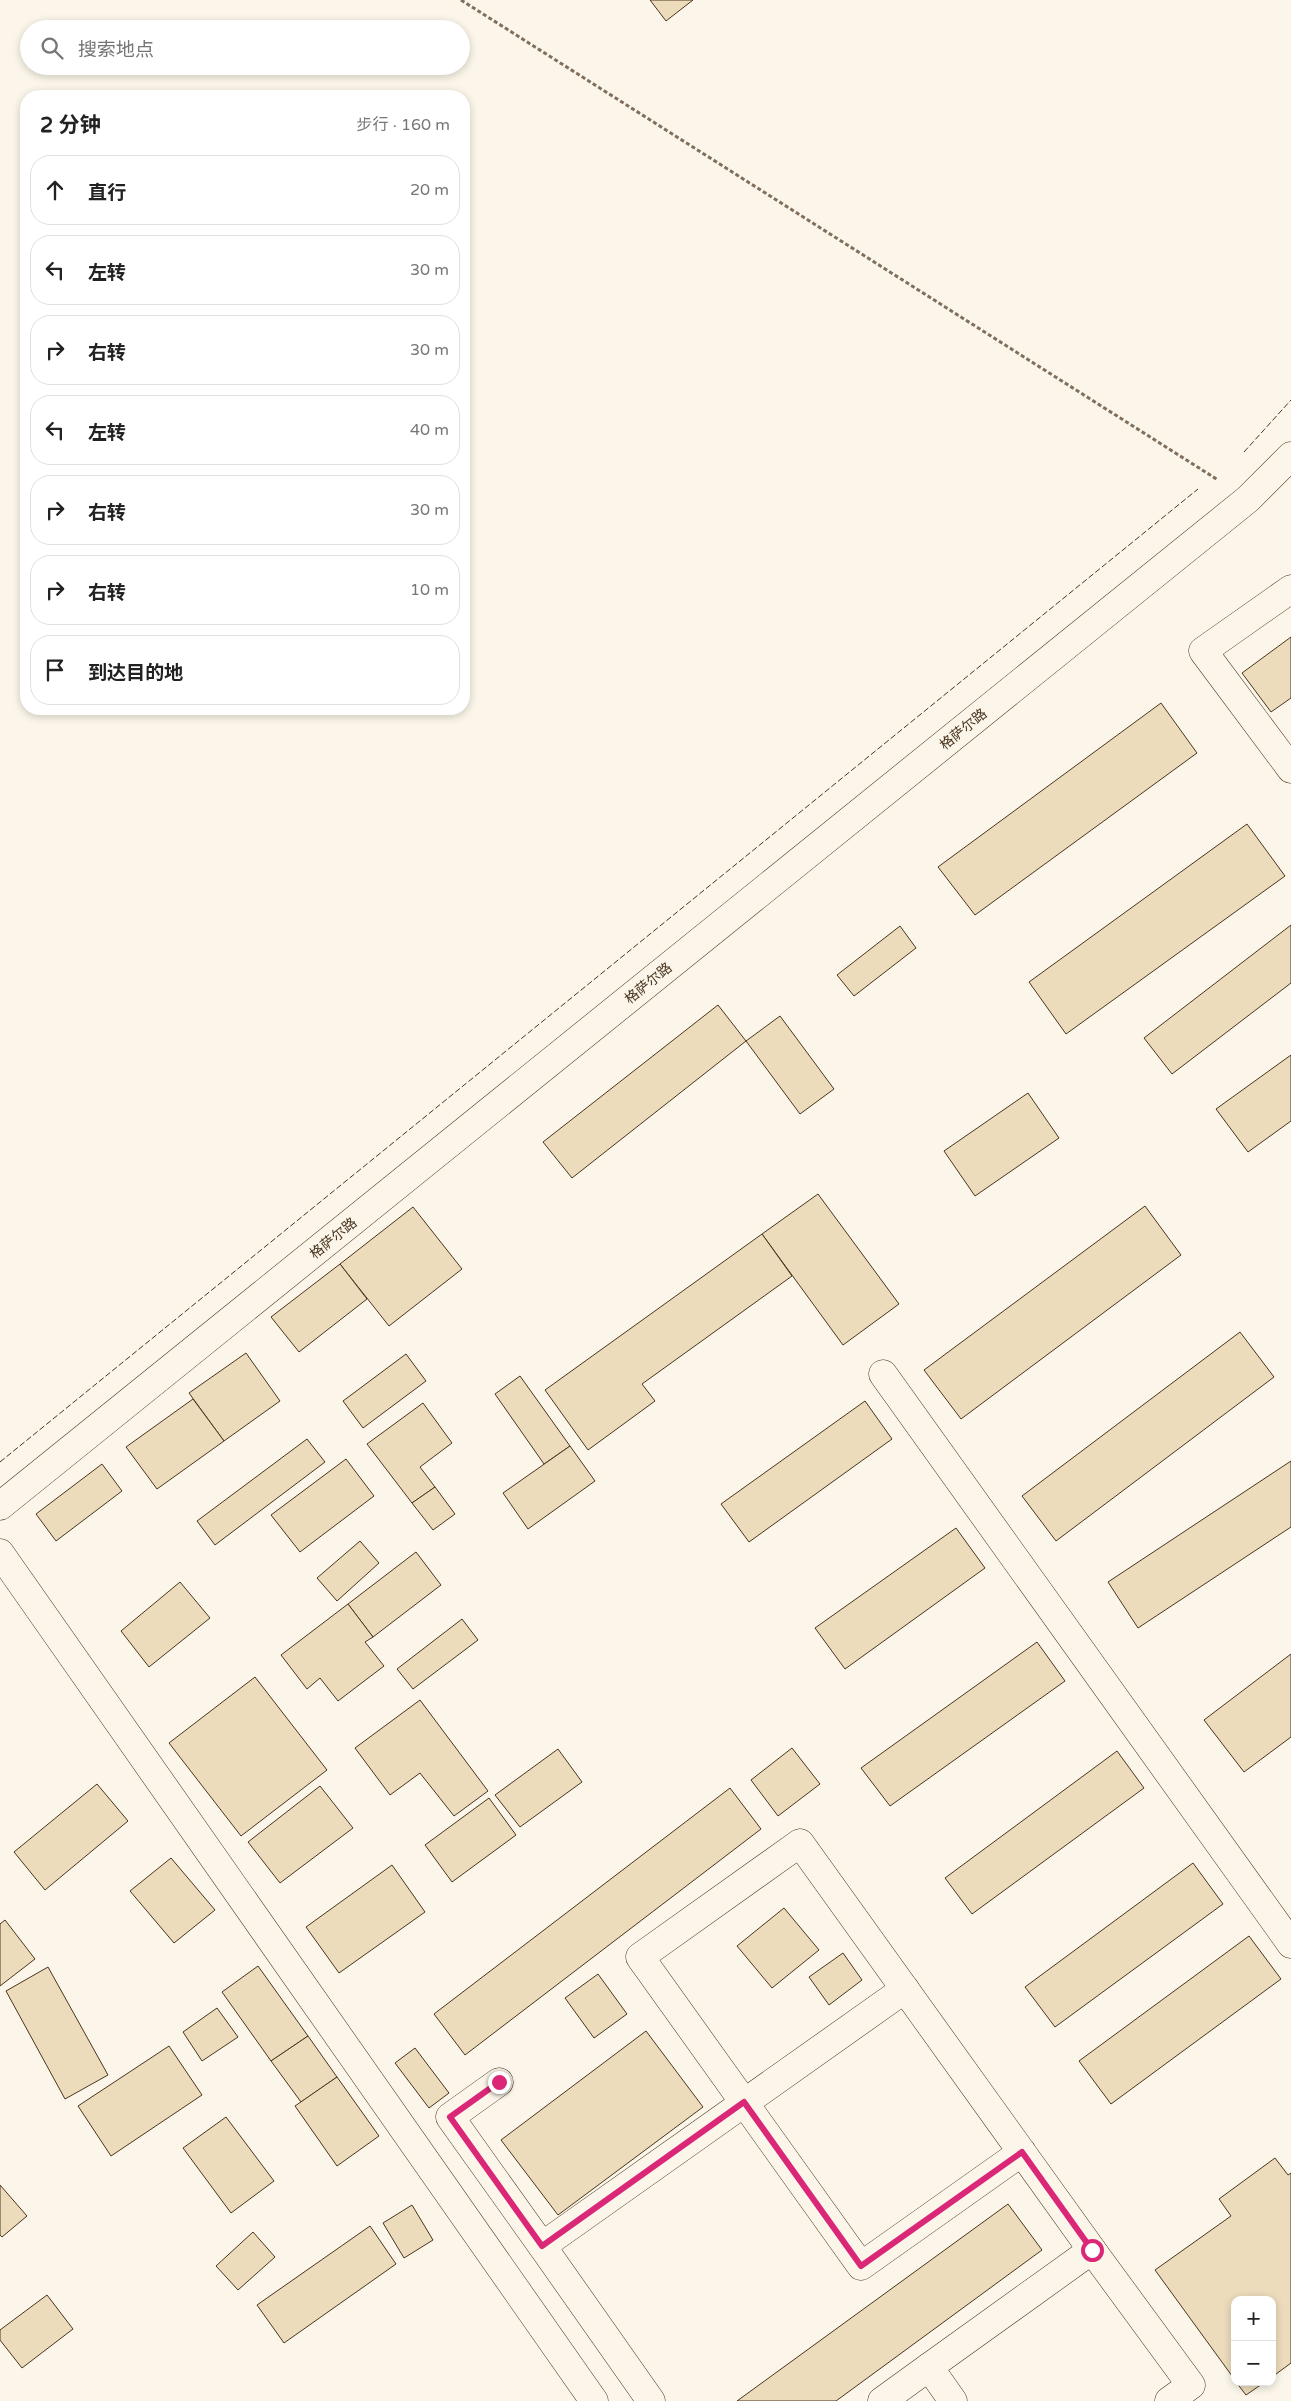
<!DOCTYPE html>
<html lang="zh">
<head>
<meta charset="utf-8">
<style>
	:root { --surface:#fff; --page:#f2f2f2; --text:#222; --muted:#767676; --line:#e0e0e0 }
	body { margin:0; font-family:"Varela Round","Noto Sans SC",sans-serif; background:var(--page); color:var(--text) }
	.controls { position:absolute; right:15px; bottom:15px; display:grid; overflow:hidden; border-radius:10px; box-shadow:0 2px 8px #0003 }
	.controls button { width:45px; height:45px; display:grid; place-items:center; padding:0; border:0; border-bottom:1px solid var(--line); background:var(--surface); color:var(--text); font:25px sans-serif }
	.stop { position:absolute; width:15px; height:15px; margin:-11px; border:4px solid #db2777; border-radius:50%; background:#fff }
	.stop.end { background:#db2777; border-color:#fff; box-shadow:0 1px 5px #0008 }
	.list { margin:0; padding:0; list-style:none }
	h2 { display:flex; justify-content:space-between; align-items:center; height:65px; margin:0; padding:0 20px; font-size:21px }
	h2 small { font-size:16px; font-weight:400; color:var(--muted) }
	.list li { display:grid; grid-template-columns:32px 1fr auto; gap:15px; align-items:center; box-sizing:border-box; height:70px; margin:0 10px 10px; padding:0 10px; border:1px solid var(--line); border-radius:20px }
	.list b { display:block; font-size:19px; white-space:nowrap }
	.list em { font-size:16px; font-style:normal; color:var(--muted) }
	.icon { flex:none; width:28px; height:28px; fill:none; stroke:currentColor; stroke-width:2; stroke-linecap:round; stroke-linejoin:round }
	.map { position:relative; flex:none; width:1291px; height:2401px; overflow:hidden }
	.search { position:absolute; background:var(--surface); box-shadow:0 2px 8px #0003; left:20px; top:20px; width:450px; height:55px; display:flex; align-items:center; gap:12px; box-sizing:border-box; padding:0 18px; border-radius:28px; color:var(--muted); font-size:19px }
	.panel { position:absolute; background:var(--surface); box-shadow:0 2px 8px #0003; left:20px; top:90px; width:450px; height:625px; border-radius:20px }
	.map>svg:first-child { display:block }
	.building { fill:#ecdcbc; stroke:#4a3520 }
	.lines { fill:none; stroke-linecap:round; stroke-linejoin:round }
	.minor-casing { stroke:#4a3520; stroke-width:29 }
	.path { stroke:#7f6f5c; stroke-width:3; stroke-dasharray:4 2.5; stroke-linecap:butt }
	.minor { stroke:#fbf6e9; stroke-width:28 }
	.fence { stroke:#4a3520; stroke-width:1; stroke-dasharray:6 2.5; stroke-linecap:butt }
	.route { stroke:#db2777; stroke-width:6 }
	.labels { text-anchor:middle; stroke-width:4; stroke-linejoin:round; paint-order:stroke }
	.street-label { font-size:14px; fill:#4a3520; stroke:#fbf6e9 }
</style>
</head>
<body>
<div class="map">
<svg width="1291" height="2401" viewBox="0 0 1291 2401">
	<rect width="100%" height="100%" fill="#fbf6e9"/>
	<g class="building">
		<polygon points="650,0 693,0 666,21"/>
		<polygon points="1291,637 1291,698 1271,712 1242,673"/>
		<polygon points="1161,703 1197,753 975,915 938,867"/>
		<polygon points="1247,824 1285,876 1066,1034 1029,982"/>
		<polygon points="1291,925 1291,983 1172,1074 1144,1038"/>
		<polygon points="900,926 916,948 854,996 837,975"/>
		<polygon points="718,1005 746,1041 572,1178 543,1142"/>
		<polygon points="780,1016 834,1089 800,1114 746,1041"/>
		<polygon points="1291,1055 1291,1121 1248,1152 1216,1109"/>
		<polygon points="1028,1093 1059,1138 975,1196 944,1151"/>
		<polygon points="818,1194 899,1304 843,1345 762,1234"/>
		<polygon points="1145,1206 1181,1255 961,1419 924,1370"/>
		<polygon points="413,1207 462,1269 389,1326 340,1264"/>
		<polygon points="762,1234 792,1276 642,1384 655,1401 588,1450 545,1390"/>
		<polygon points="340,1264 367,1299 299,1352 271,1317"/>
		<polygon points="1240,1332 1274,1377 1056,1541 1022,1496"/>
		<polygon points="246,1353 280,1401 224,1441 189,1393"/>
		<polygon points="406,1354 426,1381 363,1428 343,1401"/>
		<polygon points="520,1376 570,1446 544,1464 495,1394"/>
		<polygon points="193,1399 224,1441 157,1489 126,1447"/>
		<polygon points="865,1401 892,1439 749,1542 721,1504"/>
		<polygon points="423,1403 452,1443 420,1467 435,1487 412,1503 367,1444"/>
		<polygon points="307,1439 325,1462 215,1545 197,1521"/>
		<polygon points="570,1446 595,1481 528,1529 503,1493"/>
		<polygon points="346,1459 374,1496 300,1552 271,1515"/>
		<polygon points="1291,1461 1291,1527 1138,1628 1108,1582"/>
		<polygon points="102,1464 122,1491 56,1541 36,1514"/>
		<polygon points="435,1487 455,1514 433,1530 412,1503"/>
		<polygon points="956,1528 985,1568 845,1669 815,1628"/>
		<polygon points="360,1541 379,1563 337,1601 317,1578"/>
		<polygon points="416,1552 441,1585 373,1637 348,1604"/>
		<polygon points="180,1582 210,1618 149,1667 121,1631"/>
		<polygon points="348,1604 373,1637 365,1642 384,1666 338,1701 320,1678 307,1689 281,1655"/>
		<polygon points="462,1619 478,1640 413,1689 397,1669"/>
		<polygon points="1037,1642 1065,1681 890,1806 861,1768"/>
		<polygon points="1291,1654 1291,1737 1244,1772 1204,1720"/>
		<polygon points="255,1677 327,1770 241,1836 169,1743"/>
		<polygon points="420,1700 488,1791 454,1816 420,1773 390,1795 355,1748"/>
		<polygon points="792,1748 820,1784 778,1816 751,1780"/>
		<polygon points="558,1749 582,1782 520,1827 495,1795"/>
		<polygon points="1117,1751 1144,1788 972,1914 945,1878"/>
		<polygon points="97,1784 128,1821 45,1890 14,1852"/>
		<polygon points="320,1786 353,1828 280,1883 248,1842"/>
		<polygon points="730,1788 761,1829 465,2055 434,2014"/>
		<polygon points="489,1798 516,1835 452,1882 425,1845"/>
		<polygon points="171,1858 215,1910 174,1943 130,1891"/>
		<polygon points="1193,1863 1223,1904 1055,2027 1025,1987"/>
		<polygon points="392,1865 425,1912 339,1973 306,1927"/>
		<polygon points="784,1908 819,1950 772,1988 737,1946"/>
		<polygon points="5,1920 35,1959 0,1986 0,1924"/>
		<polygon points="1249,1936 1281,1979 1111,2104 1079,2061"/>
		<polygon points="843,1953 862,1980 829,2005 809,1977"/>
		<polygon points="258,1966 308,2036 271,2061 222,1992"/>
		<polygon points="48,1967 108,2075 65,2099 6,1991"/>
		<polygon points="598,1974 627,2014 594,2038 565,1998"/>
		<polygon points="217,2008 238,2037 202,2061 183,2032"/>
		<polygon points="646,2031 703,2107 558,2215 501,2140"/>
		<polygon points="308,2036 337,2077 301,2102 271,2061"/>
		<polygon points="169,2046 202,2095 111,2156 78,2106"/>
		<polygon points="415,2048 449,2093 429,2108 395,2063"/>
		<polygon points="337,2077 379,2136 337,2166 295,2106"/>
		<polygon points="226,2117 274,2181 231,2213 183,2148"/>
		<polygon points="1275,2158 1288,2175 1291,2173 1291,2363 1272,2377 1272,2300 1235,2300 1235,2380 1155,2270 1231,2216 1219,2199"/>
		<polygon points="0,2185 27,2216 2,2237 0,2235"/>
		<polygon points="1008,2204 1042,2250 836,2401 737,2401"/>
		<polygon points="412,2205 433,2240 404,2258 383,2223"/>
		<polygon points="370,2226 396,2264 284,2343 257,2305"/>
		<polygon points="253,2232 275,2257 238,2290 216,2266"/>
		<polygon points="47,2295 73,2329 22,2368 0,2340 0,2330"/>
		<polygon points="1236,2382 1265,2382 1246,2395"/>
	</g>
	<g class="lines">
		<g class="minor-casing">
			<g id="minor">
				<polyline points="1291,589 1203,651 1291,769"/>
				<polyline points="883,1374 1291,1944"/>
				<polyline points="0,1506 1248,499 1291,456"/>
				<polyline points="0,1553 594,2401"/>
				<polyline points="499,2082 450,2117 542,2246 905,1989"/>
				<polyline points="1022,2152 861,2266 640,1957 800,1843 1092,2250"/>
				<polyline points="542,2246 651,2401"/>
				<polyline points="882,2401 929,2367"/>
				<polyline points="953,2401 929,2367 1092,2250 1191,2385 1169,2401"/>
			</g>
		</g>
		<polyline class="path" points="461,0 1218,480"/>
		<use href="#minor" class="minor"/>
		<g class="fence">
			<polyline points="1244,452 1291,400"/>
			<polyline points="0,1462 1198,489"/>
		</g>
	</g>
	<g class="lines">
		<polyline class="route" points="499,2082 450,2117 542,2246 744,2102 861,2266 1022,2152 1092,2250"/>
	</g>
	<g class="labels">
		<g class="street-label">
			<text transform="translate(963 729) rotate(-39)" y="5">格萨尔路</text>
			<text transform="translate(648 983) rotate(-39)" y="5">格萨尔路</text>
			<text transform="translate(333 1238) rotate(-39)" y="5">格萨尔路</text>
		</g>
	</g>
</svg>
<div class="controls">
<button>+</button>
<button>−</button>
</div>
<div class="stop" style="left:1092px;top:2250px"></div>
<div class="stop end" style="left:499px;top:2082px"></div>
<div class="search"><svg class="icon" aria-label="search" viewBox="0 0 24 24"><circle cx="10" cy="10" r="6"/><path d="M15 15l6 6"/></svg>搜索地点</div>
<section class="panel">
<h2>2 分钟<small>步行 · 160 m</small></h2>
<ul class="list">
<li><svg class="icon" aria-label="ahead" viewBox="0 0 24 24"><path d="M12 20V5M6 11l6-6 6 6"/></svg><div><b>直行</b></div><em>20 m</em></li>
<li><svg class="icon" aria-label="left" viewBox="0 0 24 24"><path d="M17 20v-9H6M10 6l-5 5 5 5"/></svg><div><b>左转</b></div><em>30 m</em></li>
<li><svg class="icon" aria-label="right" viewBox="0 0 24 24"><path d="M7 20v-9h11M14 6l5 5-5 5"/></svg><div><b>右转</b></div><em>30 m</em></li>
<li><svg class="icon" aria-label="left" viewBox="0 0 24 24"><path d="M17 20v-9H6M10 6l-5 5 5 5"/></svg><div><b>左转</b></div><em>40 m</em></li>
<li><svg class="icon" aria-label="right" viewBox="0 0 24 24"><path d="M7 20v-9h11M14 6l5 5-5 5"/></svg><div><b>右转</b></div><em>30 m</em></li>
<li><svg class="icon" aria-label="right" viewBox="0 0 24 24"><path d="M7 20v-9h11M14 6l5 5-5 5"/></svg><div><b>右转</b></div><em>10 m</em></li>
<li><svg class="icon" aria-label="arrive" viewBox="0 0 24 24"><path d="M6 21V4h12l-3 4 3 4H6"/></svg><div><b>到达目的地</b></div></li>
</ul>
</section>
</div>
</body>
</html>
